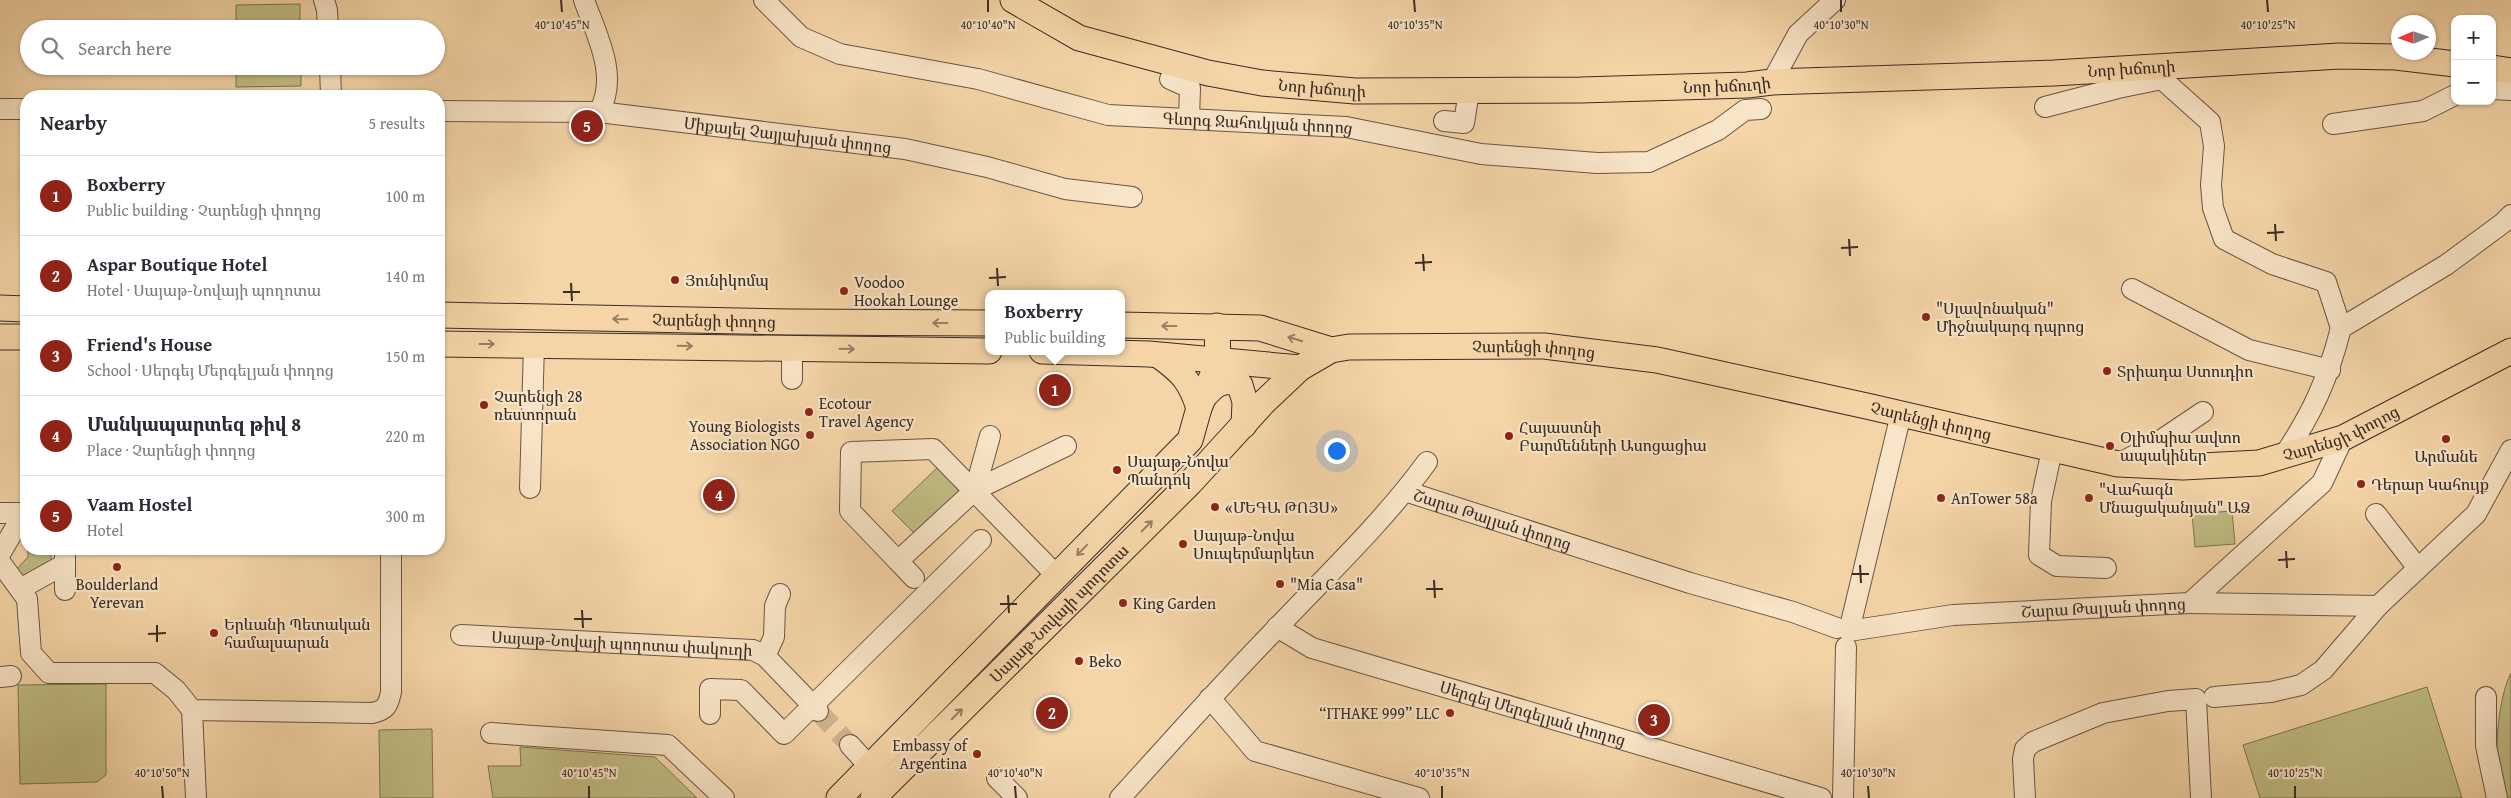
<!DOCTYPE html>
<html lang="en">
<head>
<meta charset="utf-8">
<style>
	:root { --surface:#fff; --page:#f2f2f3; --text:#2b2b33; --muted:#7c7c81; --line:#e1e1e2; --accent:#8f2418 }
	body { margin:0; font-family:"Gentium Book Plus","Noto Serif Armenian",serif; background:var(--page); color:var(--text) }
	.controls { position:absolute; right:15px; top:15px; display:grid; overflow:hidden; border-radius:10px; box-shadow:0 1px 4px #0004 }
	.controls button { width:45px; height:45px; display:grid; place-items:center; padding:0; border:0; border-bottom:1px solid var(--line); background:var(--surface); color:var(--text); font:25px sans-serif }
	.compass { position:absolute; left:2391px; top:15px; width:45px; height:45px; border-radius:50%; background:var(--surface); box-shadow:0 1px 4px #0004; rotate:268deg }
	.you { position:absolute; left:1336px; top:450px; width:18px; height:18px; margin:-12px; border:4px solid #fff; border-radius:50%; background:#1a73e8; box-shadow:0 0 0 8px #1a73e833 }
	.badge { display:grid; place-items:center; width:32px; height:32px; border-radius:50%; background:var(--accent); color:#fff; font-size:16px; font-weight:700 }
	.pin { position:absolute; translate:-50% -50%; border:2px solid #fff; box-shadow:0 1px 5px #0006 }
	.popup { position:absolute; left:985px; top:290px; width:140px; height:65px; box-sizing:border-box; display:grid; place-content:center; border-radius:10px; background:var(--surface); filter:drop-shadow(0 1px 4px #0005); font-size:16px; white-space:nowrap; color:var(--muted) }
	.popup b { font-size:19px; color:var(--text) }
	.popup::after { content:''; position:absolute; left:50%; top:100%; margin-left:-10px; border:10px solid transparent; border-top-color:var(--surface) }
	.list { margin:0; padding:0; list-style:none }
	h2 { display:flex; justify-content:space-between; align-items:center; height:65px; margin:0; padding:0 20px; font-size:21px }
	h2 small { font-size:16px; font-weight:400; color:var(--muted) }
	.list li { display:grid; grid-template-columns:32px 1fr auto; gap:15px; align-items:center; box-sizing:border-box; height:80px; padding:0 20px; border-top:1px solid var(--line) }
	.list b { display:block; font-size:19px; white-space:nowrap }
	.list p { margin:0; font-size:16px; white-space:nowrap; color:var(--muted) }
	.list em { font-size:16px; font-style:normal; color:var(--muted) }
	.icon { flex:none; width:28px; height:28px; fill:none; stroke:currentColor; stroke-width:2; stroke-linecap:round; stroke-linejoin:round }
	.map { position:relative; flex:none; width:2511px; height:798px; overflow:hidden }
	.search { position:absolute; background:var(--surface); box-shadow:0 1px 4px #0004; left:20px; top:20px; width:425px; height:55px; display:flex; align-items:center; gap:12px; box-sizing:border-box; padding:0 18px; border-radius:28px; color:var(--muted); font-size:19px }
	.panel { position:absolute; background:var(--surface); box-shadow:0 1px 4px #0004; left:20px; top:90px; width:425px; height:465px; border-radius:20px }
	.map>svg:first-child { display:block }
	.green { fill:#c0bc84; stroke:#7c7455 }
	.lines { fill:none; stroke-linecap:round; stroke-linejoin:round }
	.minor-tunnel { stroke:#cfb38e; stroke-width:20; stroke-dasharray:20 10; stroke-linecap:butt }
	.minor-casing { stroke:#685646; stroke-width:22 }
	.major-casing { stroke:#392c26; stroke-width:27 }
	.minor { stroke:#f8e4c6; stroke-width:20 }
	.major { stroke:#f5d5a8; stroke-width:25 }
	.oneway { stroke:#978067 }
	.ticks { fill:none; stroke:#392c26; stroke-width:2 }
	.poi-dot { fill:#8f2418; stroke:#f8e4c6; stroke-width:2 }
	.labels { text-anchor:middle; stroke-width:4.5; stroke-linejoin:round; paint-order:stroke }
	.street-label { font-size:16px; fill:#392c26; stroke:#f8e4c6 }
	.poi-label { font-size:16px; fill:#392c26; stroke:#f8e4c6; text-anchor:start }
	.ticks-label { font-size:12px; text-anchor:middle; fill:#392c26; stroke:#f8e4c6; stroke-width:4.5; stroke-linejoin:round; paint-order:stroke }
</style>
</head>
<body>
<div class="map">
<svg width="2511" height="798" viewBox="0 0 2511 798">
	<rect width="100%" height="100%" fill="#f5d5a8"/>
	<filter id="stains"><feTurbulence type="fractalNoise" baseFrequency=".004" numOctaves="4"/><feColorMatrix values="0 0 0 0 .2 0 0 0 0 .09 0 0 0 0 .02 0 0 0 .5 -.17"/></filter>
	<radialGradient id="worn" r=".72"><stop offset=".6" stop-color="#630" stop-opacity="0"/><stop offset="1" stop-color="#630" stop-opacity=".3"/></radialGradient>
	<g class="green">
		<polygon points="300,4 300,29 236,29 236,5"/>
		<polygon points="236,66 301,66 301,86 236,87"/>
		<polygon points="938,467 960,490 915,534 892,511"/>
		<polygon points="2232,511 2235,544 2195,547 2192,514"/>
		<polygon points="28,549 51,549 51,561 19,578 13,573 28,557"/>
		<path d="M2511,673V798H2504C2502,786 2498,772 2497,760C2496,736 2500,694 2511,673Z"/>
		<polygon points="106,684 106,775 97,782 20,784 18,685"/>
		<polygon points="2427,687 2462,798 2260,798 2243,745"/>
		<polygon points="432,729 433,798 380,798 379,730"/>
		<polygon points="520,747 655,757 697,798 493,798 488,766 521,766"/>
	</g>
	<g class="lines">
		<polyline class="minor-tunnel" points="818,711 850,745"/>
		<g class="minor-casing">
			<g id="minor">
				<polyline points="324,0 327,10 328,29"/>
				<path d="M584,0C597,36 619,76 599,112"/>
				<path id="s1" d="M764,0L801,37L840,54L978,79L1108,115L1346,127L1481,154L1597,163L1649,162L1718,130L1745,110L1761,109"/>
				<polyline points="330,66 331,96"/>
				<polyline points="2157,67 2162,79 2210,122 2214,146 2211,185 2213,208 2224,239 2272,264 2326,282 2341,328"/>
				<polyline points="1170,79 1190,88 1189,118"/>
				<polyline points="1772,82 1798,34 1835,0"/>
				<polyline points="2492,89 2511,90"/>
				<polyline points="2045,107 2118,88 2162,79"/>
				<polyline points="0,109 26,109"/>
				<path id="s2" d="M439,111L599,112L905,149L987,167L1065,189L1132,197"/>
				<polyline points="1444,121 1464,123 1469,91"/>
				<polyline points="2333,124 2423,111 2455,95"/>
				<polyline points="2132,289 2249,350 2330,370"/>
				<polyline points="792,379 792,348"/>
				<path id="s3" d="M1901,414L1849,631L1953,615L2190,603L2322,483L2343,438"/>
				<polyline points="2052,450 2041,501 2039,555 2057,566 2106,568"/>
				<path d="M2283,457C2312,414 2328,379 2341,328L2446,265L2503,223L2511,215"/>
				<polyline points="2118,464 2151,447 2203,412"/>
				<polyline points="530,488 534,344"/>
				<polyline points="975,490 990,436"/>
				<path id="s4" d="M1405,491L1690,583L1793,612L1837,628"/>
				<polyline points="0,513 24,513 0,554"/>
				<polyline points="2376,514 2417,567"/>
				<polyline points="898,561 850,511 851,452 933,449 1057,576"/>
				<path d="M0,562L27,599L31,653L49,673H155L176,690L192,710L372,713C386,710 388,706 391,692V553"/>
				<polyline points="914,578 898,561 975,490 1066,446"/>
				<polyline points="20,589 65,564"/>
				<polyline points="65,590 65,549"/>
				<polyline points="2190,603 2378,606"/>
				<path id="s5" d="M1277,627L1312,648L1821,798"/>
				<path id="s6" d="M461,635L753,650L765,656L818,711"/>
				<polyline points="765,656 774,637 775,606 780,594"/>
				<polyline points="0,677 11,676"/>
				<polyline points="2214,697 2271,692 2301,685 2323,670 2378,606 2476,514 2511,450"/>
				<polyline points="2486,697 2486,746 2497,798"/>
				<polyline points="1210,698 1255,751 1419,798"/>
				<polyline points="192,710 196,798"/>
				<polyline points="710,714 710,689 741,690 784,734 981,540"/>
				<polyline points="491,733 668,745 724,798"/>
				<polyline points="850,745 869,766"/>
				<polyline points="997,778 1017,798"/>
				<path d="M1120,798C1172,741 1223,683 1277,628C1328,574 1383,522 1427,462"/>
				<polyline points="1843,798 1846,647"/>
				<polyline points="2025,798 2023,759 2025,749 2033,742 2103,713 2168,701 2196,699 2201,798"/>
			</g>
		</g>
		<g class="major-casing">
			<g id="major">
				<path id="s7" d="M1013,0L1079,38L1208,73L1262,83L1355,91L1581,90L1747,85L1772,82L2054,73L2339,56L2396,57L2455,64"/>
				<polyline points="2492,68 2511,71"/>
				<polyline points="0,308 26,309"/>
				<path id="s8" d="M439,315L791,322L989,323"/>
				<polyline points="1121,325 1260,328 1331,350"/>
				<polyline points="0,337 26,337"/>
				<polyline points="439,344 989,351"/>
				<polyline points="1042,351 1149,354 1300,368"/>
				<path d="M1161,357C1183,373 1190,381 1199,408"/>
				<path d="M1202,399C1213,386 1223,376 1240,385L1245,402L1244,425"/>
				<polyline points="839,798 1190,440 1199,408 1218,362 1217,326"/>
				<path id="s9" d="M873,798L1190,483L1263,403L1300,368L1331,350L1349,347L1544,346L1657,360L1871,407L2118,464L2183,467L2259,463L2343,438L2511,351"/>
			</g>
		</g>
		<use href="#minor" class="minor"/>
		<use href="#major" class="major"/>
	</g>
	<defs><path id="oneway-shaft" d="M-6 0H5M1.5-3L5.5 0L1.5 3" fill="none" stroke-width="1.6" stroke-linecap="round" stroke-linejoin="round" transform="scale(1.25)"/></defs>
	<g class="oneway">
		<use href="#oneway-shaft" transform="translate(620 319) rotate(-179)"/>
		<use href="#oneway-shaft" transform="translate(940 323) rotate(-180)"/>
		<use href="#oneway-shaft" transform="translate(1169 326) rotate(-180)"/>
		<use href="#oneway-shaft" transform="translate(1295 339) rotate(-162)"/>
		<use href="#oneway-shaft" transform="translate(487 344)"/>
		<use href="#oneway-shaft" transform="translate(685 346) rotate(1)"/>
		<use href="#oneway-shaft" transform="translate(847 349) rotate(1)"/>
		<use href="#oneway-shaft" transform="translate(1147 526) rotate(-45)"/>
		<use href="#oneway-shaft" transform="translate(1082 550) rotate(134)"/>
		<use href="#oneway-shaft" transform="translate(957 714) rotate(-45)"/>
	</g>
	<path class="ticks" d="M561,0L562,12M988,0V12M1414,0L1415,12M1841,0V12M2267,0L2268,12M2275,224L2276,241M2267,233L2284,232M1849,239L1850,256M1841,248L1858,247M1423,254L1424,271M1415,263L1432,262M997,268L998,286M989,278L1006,277M571,283L572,301M563,292H580M2286,551L2287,568M2278,560L2295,559M1860,565L1861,583M1852,574H1869M1434,580L1435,598M1426,589H1443M1008,595L1009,613M1000,604H1017M582,610L583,628M574,619H592M157,625V642M148,634L166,633M162,786L163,798M589,786V798M1015,786L1016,798M1442,786V798M1868,786L1869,798M2295,786V798"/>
	<g class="poi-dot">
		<circle cx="675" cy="280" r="5"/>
		<circle cx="844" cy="291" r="5"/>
		<circle cx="1926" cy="317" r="5"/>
		<circle cx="2107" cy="371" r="5"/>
		<circle cx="484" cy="405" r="5"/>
		<circle cx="809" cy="412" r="5"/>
		<circle cx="810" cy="435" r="5"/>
		<circle cx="1509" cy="436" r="5"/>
		<circle cx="2446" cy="439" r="5"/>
		<circle cx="2110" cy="446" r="5"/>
		<circle cx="1117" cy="470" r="5"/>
		<circle cx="2361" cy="484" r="5"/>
		<circle cx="1941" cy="498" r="5"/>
		<circle cx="2089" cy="498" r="5"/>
		<circle cx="1215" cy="507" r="5"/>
		<circle cx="1183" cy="544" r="5"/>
		<circle cx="117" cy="567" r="5"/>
		<circle cx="1280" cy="584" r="5"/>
		<circle cx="1123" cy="603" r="5"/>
		<circle cx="214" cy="633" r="5"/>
		<circle cx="1079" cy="661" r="5"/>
		<circle cx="1450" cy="713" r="5"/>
		<circle cx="977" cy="754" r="5"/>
	</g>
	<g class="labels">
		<g class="street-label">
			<text dy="6" stroke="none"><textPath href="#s7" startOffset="1135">Նոր խճուղի</textPath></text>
			<text dy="6" stroke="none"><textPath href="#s7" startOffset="730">Նոր խճուղի</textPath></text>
			<text dy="6" stroke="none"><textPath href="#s7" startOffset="325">Նոր խճուղի</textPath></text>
			<text dy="6" stroke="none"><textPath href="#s1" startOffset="520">Գևորգ Ջահուկյան փողոց</textPath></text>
			<text dy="6" stroke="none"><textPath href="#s2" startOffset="350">Միքայել Չայլախյան փողոց</textPath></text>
			<text dy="6" stroke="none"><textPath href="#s8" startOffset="275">Չարենցի փողոց</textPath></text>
			<text dy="6" stroke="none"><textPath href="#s9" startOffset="845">Չարենցի փողոց</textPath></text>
			<text dy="6" stroke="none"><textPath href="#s9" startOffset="1250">Չարենցի փողոց</textPath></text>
			<text dy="6" stroke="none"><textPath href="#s9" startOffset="1670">Չարենցի փողոց</textPath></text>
			<text dy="6" stroke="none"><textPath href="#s4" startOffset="92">Շարա Թալյան փողոց</textPath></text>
			<text dy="6" stroke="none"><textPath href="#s3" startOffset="479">Շարա Թալյան փողոց</textPath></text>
			<text dy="6" stroke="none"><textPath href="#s9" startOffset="262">Սայաթ-Նովայի պողոտա</textPath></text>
			<text dy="6" stroke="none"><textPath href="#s6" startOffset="161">Սայաթ-Նովայի պողոտա փակուղի</textPath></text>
			<text dy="6" stroke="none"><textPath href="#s5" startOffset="271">Սերգեյ Մերգելյան փողոց</textPath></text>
		</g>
		<g class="poi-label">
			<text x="685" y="286">Յունիկոմպ</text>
			<text x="854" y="288">Voodoo<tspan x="854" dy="18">Hookah Lounge</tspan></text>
			<text x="1936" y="314">"Սլավոնական"<tspan x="1936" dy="18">Միջնակարգ դպրոց</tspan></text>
			<text x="2117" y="377">Տրիադա Ստուդիո</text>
			<text x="494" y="402">Չարենցի 28<tspan x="494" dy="18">ռեստորան</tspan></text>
			<text x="819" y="409">Ecotour<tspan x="819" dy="18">Travel Agency</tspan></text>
			<text x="800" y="432" text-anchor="end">Young Biologists<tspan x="800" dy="18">Association NGO</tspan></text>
			<text x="1519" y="433">Հայաստնի<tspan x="1519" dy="18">Բարմենների Ասոցացիա</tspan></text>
			<text x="2120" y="443">Օլիմպիա ավտո<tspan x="2120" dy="18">ապակիներ</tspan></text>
			<text x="2446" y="462" text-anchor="middle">Արմանե</text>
			<text x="1127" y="467">Սայաթ-Նովա<tspan x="1127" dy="18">Պանդոկ</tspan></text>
			<text x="2371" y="490">Դերար Կահույք</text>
			<text x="2099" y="495">"Վահագն<tspan x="2099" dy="18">Մնացականյան" ԱՁ</tspan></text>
			<text x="1951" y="504">AnTower 58a</text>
			<text x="1225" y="513">«ՄԵԳԱ ԹՈՅՍ»</text>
			<text x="1193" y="541">Սայաթ-Նովա<tspan x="1193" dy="18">Սուպերմարկետ</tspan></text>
			<text x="117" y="590" text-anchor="middle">Boulderland<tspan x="117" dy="18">Yerevan</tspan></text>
			<text x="1290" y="590">"Mia Casa"</text>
			<text x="1133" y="609">King Garden</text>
			<text x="224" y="630">Երևանի Պետական<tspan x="224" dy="18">համալսարան</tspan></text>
			<text x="1089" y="667">Beko</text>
			<text x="1440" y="719" text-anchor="end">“ITHAKE 999” LLC</text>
			<text x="967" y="751" text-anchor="end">Embassy of<tspan x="967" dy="18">Argentina</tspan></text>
		</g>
	</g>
	<g class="ticks-label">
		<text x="562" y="29">40°10'45"N</text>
		<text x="988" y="29">40°10'40"N</text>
		<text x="1415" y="29">40°10'35"N</text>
		<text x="1841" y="29">40°10'30"N</text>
		<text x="2268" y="29">40°10'25"N</text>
		<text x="162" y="777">40°10'50"N</text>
		<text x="589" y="777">40°10'45"N</text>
		<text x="1015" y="777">40°10'40"N</text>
		<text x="1442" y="777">40°10'35"N</text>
		<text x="1868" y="777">40°10'30"N</text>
		<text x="2295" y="777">40°10'25"N</text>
	</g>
	<rect width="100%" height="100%" filter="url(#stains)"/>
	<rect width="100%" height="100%" fill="url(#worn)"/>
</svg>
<div class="controls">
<button>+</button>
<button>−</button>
</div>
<svg class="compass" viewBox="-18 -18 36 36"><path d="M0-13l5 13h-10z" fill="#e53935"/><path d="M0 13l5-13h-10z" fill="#7c7c81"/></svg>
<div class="you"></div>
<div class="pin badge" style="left:1055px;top:390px">1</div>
<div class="popup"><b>Boxberry</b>Public building</div>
<div class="pin badge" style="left:1052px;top:713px">2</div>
<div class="pin badge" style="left:1654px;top:720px">3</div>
<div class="pin badge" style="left:719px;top:495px">4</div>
<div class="pin badge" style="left:587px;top:126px">5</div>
<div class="search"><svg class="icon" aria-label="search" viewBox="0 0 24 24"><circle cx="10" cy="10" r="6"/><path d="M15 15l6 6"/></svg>Search here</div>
<section class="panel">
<h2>Nearby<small>5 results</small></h2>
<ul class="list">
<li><span class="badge">1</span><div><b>Boxberry</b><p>Public building · Չարենցի փողոց</p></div><em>100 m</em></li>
<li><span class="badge">2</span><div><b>Aspar Boutique Hotel</b><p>Hotel · Սայաթ-Նովայի պողոտա</p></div><em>140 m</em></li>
<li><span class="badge">3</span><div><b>Friend's House</b><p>School · Սերգեյ Մերգելյան փողոց</p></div><em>150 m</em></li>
<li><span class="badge">4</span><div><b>Մանկապարտեզ թիվ 8</b><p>Place · Չարենցի փողոց</p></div><em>220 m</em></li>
<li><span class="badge">5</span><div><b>Vaam Hostel</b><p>Hotel</p></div><em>300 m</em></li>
</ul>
</section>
</div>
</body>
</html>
